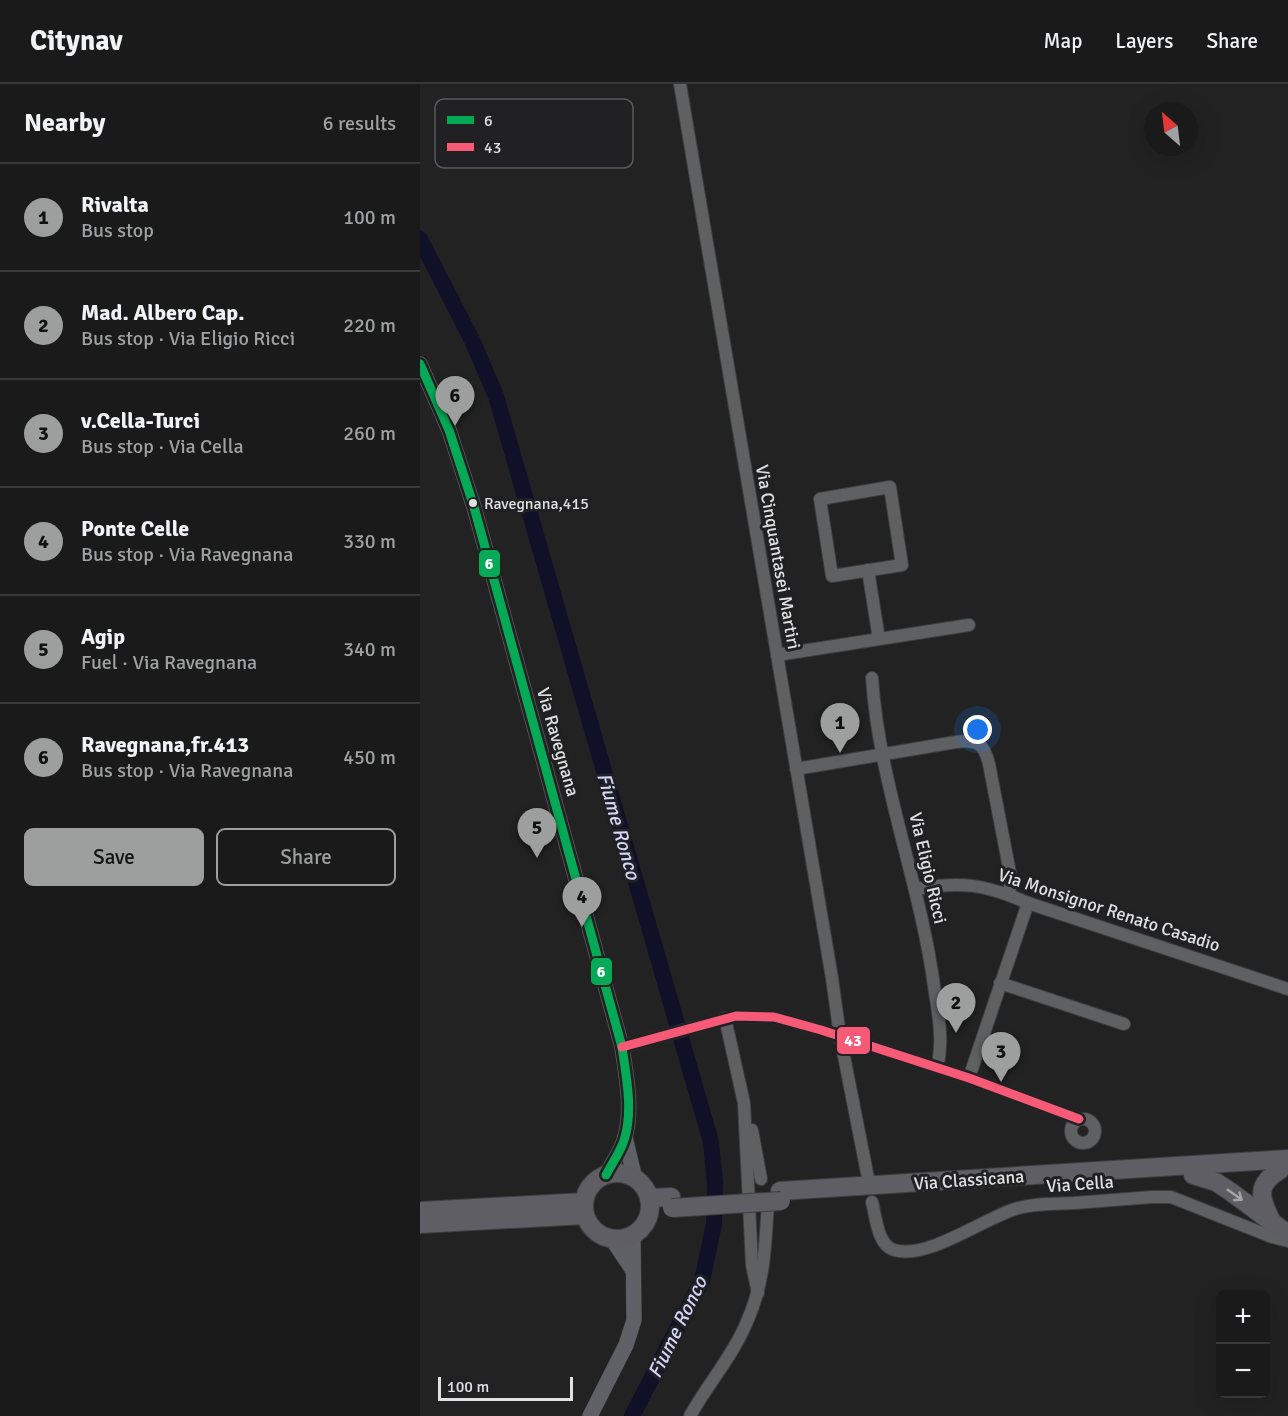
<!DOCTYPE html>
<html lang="en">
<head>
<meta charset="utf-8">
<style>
	:root { --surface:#1a1a1a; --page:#232323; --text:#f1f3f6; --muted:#9fa1a2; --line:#383839; --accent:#9d9e9e }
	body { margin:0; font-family:Signika,sans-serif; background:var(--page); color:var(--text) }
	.controls { position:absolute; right:18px; bottom:18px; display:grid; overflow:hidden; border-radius:9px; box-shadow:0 6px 24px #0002 }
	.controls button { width:54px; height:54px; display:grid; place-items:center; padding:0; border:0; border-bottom:2px solid var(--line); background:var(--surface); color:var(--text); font:30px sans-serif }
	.compass { position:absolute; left:724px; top:18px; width:54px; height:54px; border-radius:50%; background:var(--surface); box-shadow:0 6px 24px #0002; rotate:332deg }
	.scale { position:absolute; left:18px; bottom:15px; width:135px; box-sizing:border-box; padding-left:6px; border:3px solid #dfe0e1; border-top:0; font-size:16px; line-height:21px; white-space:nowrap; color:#dfe0e1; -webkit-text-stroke:4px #212124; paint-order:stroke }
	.you { position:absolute; left:558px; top:646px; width:21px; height:21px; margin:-15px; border:4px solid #fff; border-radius:50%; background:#1a73e8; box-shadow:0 0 0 9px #1a73e833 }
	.badge { display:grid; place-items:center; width:39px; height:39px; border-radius:50%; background:var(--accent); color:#111; font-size:20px; font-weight:700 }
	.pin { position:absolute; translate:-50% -50px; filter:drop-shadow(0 2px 3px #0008) }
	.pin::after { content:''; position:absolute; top:32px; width:21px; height:18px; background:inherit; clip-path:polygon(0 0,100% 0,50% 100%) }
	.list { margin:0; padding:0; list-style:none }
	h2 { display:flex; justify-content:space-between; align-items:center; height:78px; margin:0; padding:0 24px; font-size:26px }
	h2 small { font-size:20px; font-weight:400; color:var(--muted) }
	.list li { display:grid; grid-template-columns:39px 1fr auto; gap:18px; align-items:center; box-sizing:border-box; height:108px; padding:0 24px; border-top:2px solid var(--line) }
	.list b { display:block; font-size:22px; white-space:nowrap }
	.list p { margin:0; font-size:20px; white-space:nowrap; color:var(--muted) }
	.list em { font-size:20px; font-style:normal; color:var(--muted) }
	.actions { display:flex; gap:12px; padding:18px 24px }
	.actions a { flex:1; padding:14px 0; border:2px solid var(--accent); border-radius:9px; text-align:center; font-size:21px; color:var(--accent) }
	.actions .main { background:var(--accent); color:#111 }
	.map { position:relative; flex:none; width:868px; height:1332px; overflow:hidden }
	header { display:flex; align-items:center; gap:36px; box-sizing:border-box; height:84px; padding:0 30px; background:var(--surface); border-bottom:2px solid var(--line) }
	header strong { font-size:28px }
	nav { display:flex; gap:33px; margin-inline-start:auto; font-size:21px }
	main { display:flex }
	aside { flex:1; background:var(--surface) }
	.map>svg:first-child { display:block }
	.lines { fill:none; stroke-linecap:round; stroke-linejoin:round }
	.river { stroke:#101028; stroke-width:16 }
	.minor-casing { stroke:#3d3e3f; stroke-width:14 }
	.major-casing { stroke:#3d3e3f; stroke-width:16 }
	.highway-casing { stroke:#3d3e3f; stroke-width:20 }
	.minor { stroke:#5f6061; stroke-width:12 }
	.major { stroke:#606166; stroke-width:15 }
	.highway { stroke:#5e5e64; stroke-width:18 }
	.highway-bridge-casing { stroke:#3d3e3f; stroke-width:20; stroke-linecap:butt }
	.highway-bridge { stroke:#5e5e64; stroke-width:18 }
	.bus-1-casing { stroke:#212124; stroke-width:14 }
	.bus-2-casing { stroke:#212124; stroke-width:14 }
	.bus-1 { stroke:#06aa56; stroke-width:9 }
	.bus-2 { stroke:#f75a77; stroke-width:9 }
	.oneway { stroke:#a5a6a9 }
	.bus-dot { fill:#dfe0e1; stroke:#212124; stroke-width:2 }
	.labels { text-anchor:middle; stroke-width:6; stroke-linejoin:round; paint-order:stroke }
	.bus-label { font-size:16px; fill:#dfe0e1; stroke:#212124; text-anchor:start }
	.street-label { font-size:18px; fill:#dfe0e1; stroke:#212124 }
	.water-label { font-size:20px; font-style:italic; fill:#d2d7fa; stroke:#212124 }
	.key { fill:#212124; stroke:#5a5a5d; stroke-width:1.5 }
	.key-label { font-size:16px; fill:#dfe0e1 }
	.line-badge { stroke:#212124; stroke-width:2 }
	.badge-label { font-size:16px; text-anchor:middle; font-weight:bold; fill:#fff }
</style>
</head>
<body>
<header>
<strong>Citynav</strong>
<nav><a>Map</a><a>Layers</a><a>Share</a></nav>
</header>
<main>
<aside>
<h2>Nearby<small>6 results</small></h2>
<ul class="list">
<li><span class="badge">1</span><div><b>Rivalta</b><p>Bus stop</p></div><em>100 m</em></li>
<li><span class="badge">2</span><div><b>Mad. Albero Cap.</b><p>Bus stop · Via Eligio Ricci</p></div><em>220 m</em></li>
<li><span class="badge">3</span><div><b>v.Cella-Turci</b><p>Bus stop · Via Cella</p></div><em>260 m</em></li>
<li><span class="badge">4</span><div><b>Ponte Celle</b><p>Bus stop · Via Ravegnana</p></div><em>330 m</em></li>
<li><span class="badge">5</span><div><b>Agip</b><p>Fuel · Via Ravegnana</p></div><em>340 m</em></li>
<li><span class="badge">6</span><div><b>Ravegnana,fr.413</b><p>Bus stop · Via Ravegnana</p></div><em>450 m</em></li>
</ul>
<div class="actions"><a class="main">Save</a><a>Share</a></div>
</aside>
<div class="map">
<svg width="868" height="1332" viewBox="0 0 868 1332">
	<rect width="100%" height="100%" fill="#222223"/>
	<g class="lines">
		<polyline class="river" points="0,155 52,256 76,312 291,1058 295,1099 294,1140 282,1197 212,1332"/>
		<g class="minor-casing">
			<g id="minor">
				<polyline points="260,0 412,894 420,952 448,1094"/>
				<polygon points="470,403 482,481 412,492 400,415"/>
				<polyline points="448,486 459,555"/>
				<polyline points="357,571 549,541"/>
				<path d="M452,594C459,699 500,798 514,902C518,929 524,956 517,983"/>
				<path d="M376,685L536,658C557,655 564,659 569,680L591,794L589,811"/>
				<path d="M496,805C541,797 565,800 608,819L868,905"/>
				<polyline points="580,899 704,940"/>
				<polyline points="305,934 324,1019 332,1181 338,1209"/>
				<polyline points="202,963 316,932 354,933 401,946 549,994 659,1035"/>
				<polyline points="549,994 608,819"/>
				<circle cx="663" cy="1047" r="12"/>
				<polyline points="332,1046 341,1095"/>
				<path d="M452,1118C456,1132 457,1161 474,1166C507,1176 563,1135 595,1125C613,1119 635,1120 654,1119C680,1117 706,1115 732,1113H751L852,1153L868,1157"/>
				<path d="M270,1332C287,1301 312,1273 326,1240C345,1198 345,1163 348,1118"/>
			</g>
		</g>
		<g class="major-casing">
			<g id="major">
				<path d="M0,280L29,346L54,423L202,963C206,991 213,1025 205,1053C202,1066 192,1079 186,1091"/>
				<polyline points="205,1053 215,1095"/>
				<polyline points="192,1155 212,1185"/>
				<polyline points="170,1332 206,1261 214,1236 213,1151"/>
			</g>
		</g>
		<g class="highway-casing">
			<g id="highway">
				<circle cx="197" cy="1122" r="33"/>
				<polyline points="773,1091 796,1098 811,1108 868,1150"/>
				<polyline points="360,1107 868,1075"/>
				<polyline points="229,1114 251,1113"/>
				<polyline points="0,1127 164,1118"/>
				<path d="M852,1138C840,1114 835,1101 860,1086"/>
				<polyline points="0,1140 165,1131"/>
			</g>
		</g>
		<use href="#minor" class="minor"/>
		<use href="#major" class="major"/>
		<use href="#highway" class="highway"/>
		<g class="highway-bridge-casing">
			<polyline id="highway-bridge" points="252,1124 361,1117"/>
		</g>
		<use href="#highway-bridge" class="highway-bridge"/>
		<g class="bus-1-casing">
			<path id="bus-1" d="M0,280L29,346L54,423L202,963C206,991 213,1025 205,1053C202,1066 192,1079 186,1091"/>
		</g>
		<g class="bus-2-casing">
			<polyline id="bus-2" points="202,963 316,932 354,933 401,946 549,994 659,1035"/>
		</g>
		<use href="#bus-1" class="bus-1"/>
		<use href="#bus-2" class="bus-2"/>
	</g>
	<defs><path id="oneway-shaft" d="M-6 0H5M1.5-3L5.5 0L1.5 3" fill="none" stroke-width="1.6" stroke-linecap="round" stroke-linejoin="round" transform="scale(1.5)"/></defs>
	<use class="oneway" href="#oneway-shaft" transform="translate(815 1111) rotate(35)"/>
	<circle class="bus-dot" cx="53" cy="419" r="5"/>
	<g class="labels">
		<g class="bus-label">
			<text x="64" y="425">Ravegnana,415</text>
		</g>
		<g class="street-label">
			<text transform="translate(358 473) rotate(80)" y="6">Via Cinquantasei Martiri</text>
			<text transform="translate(138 658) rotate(74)" y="6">Via Ravegnana</text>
			<text transform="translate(508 784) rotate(77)" y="6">Via Eligio Ricci</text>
			<text transform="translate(689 826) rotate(18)" y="6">Via Monsignor Renato Casadio</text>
			<text transform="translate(549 1096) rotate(-4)" y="6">Via Classicana</text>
			<text transform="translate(660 1100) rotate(-4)" y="6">Via Cella</text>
		</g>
		<g class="water-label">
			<text transform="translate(199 742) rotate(74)" y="7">Fiume Ronco</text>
			<text transform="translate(257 1243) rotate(-64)" y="7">Fiume Ronco</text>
		</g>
	</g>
	<rect x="15" y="15" width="198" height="69" rx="9" class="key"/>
	<rect x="27" y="32" width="27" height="8" fill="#06aa56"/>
	<rect x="27" y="59" width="27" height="8" fill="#f75a77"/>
	<g class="key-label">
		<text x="64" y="42">6</text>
		<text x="64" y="69">43</text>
	</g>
	<g class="line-badge">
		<rect x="58" y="465" width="23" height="29" rx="6" fill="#06aa56"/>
		<rect x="170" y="873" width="23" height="29" rx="6" fill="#06aa56"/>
		<rect x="416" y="942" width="35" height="29" rx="6" fill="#f75a77"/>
	</g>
	<g class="badge-label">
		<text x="69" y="485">6</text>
		<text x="181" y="893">6</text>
		<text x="433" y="962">43</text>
	</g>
</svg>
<div class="controls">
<button>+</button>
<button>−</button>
</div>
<svg class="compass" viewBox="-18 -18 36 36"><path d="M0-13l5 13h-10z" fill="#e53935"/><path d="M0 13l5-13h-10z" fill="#9fa1a2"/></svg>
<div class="scale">100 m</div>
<div class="you"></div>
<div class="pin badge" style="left:420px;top:669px">1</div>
<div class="pin badge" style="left:536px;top:949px">2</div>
<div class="pin badge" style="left:581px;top:998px">3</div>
<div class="pin badge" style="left:162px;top:843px">4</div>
<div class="pin badge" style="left:117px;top:774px">5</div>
<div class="pin badge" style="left:35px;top:342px">6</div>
</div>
</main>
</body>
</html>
